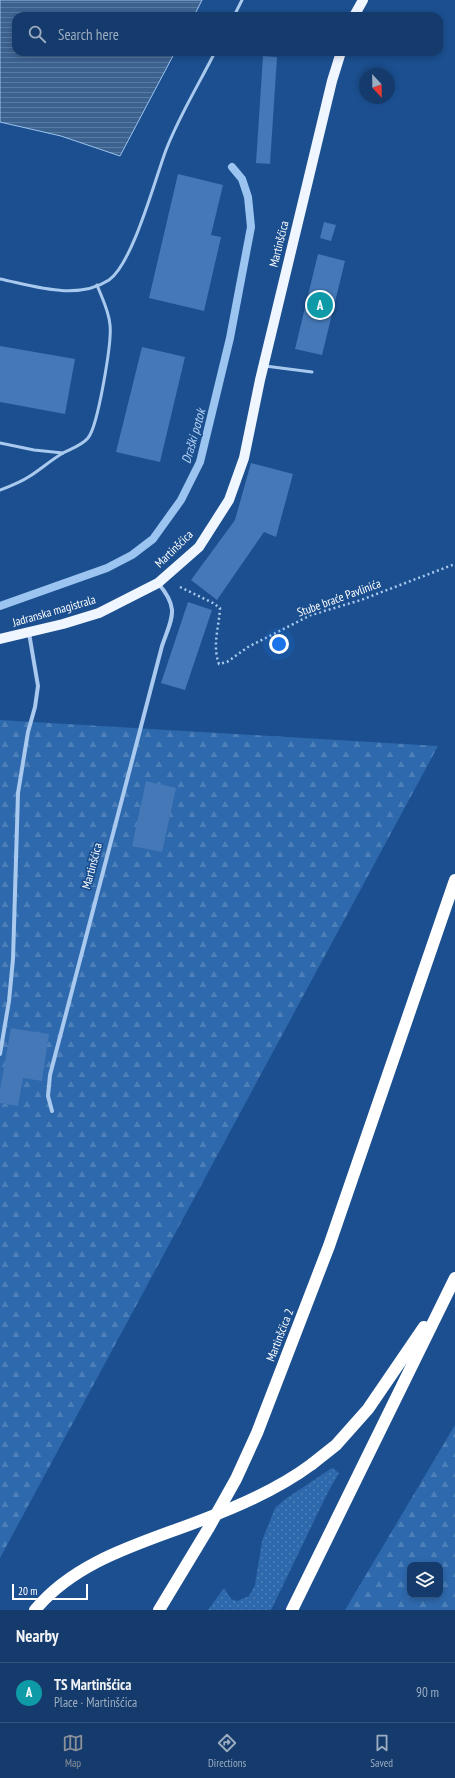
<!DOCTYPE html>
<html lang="en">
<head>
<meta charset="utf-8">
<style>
	:root { --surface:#143b6b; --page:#214673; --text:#f1f3f6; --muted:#9dadc1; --line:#33557e; --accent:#8c9099 }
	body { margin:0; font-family:"PT Sans Narrow",sans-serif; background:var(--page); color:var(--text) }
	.controls { position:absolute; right:12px; bottom:12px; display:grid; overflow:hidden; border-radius:8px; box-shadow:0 2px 6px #0003 }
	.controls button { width:36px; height:36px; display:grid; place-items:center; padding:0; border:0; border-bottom:1px solid var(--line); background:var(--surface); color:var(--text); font:20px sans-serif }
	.compass { position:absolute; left:359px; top:68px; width:36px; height:36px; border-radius:50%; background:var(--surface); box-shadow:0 2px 6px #0003; rotate:158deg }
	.scale { position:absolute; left:12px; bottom:10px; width:76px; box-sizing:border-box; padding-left:4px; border:2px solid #fff; border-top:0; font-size:11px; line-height:14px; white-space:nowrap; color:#fff; -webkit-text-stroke:3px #1b4f8f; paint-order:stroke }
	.you { position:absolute; left:279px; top:644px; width:14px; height:14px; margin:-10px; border:3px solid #fff; border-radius:50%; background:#1a73e8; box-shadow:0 0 0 6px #1a73e833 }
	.badge { display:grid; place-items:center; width:26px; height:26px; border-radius:50%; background:var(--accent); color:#fff; font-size:13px; font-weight:700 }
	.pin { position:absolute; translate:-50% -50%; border:2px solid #fff; box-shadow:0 1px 4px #0006 }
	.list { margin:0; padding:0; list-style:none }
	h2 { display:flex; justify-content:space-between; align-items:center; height:52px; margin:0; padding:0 16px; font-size:17px }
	h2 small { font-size:13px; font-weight:400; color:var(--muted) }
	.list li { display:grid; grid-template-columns:26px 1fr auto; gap:12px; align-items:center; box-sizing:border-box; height:60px; padding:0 16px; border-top:1px solid var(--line) }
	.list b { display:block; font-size:15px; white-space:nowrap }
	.list p { margin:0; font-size:13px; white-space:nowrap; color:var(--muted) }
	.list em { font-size:13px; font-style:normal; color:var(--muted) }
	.icon { flex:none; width:22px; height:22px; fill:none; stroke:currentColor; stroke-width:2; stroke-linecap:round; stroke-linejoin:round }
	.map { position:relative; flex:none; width:455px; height:1610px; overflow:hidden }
	.search { position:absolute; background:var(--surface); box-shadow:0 2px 6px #0003; left:12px; right:12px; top:12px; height:44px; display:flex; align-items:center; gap:10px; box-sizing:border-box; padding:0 14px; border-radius:12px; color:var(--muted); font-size:15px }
	.sheet { height:112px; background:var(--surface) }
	nav { display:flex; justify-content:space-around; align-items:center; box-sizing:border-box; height:56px; border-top:1px solid var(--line); background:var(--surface); font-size:11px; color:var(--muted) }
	nav a { display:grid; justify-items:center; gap:2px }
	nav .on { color:var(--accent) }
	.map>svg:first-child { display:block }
	.grass { fill:url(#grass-dots) }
	.forest { fill:url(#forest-firs); fill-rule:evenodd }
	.water { fill:url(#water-rules); stroke:#9cc4f0 }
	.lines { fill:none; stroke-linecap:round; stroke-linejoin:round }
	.stream { stroke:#9cc4f0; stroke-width:8 }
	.building { fill:#4478b7 }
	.path { stroke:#a9c9ee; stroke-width:2.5; stroke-dasharray:2 3; stroke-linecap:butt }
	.lane { stroke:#a9c9ee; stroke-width:3 }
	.street { stroke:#a9c9ee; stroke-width:4 }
	.primary { stroke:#f0f6ff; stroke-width:10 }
	.highway { stroke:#fff; stroke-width:12 }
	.highway-bridge { stroke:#fff; stroke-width:12 }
	.labels { text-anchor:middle; stroke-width:3.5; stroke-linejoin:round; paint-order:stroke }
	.street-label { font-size:12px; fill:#fff; stroke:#1b4f8f }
	.water-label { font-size:13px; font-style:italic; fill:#b5d3f5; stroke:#1b4f8f }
</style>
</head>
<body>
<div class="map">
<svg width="455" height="1610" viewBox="0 0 455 1610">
	<defs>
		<pattern id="grass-dots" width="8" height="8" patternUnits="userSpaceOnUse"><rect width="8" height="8" fill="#2e69ad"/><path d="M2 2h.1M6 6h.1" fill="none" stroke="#4d80b9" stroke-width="1.8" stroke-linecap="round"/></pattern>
		<pattern id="forest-firs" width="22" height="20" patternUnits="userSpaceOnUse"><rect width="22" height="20" fill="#2e69ad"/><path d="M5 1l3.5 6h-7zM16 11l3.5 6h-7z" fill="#4d80b9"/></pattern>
		<pattern id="water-rules" width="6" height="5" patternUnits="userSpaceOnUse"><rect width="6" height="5" fill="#3c6290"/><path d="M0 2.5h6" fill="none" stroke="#597aa1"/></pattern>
	</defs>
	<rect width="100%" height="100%" fill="#1b4f8f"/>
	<polygon class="grass" points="332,1468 339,1473 328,1492 271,1610 208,1610 224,1588 231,1599 237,1601 249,1596 255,1585 262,1541 275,1508 284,1500"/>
	<g class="forest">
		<polygon points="0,720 438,746 0,1558"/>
		<path d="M455,1425V1610H345ZM410,1565H440V1595H410Z"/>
	</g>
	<polygon class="water" points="0,0 202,0 194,16 16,16 16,52 175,52 120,156 61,136 0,122"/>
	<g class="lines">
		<polyline class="stream" points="0,606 107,568 132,555 153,539 181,500 200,462 230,338 251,227 248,197 242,179 232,167"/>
	</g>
	<g class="building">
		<polygon points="263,56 277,57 270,164 256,163"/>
		<polygon points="178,174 223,185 211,235 221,237 204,311 149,298"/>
		<polygon points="324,222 336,225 331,241 320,238"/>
		<polygon points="318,254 345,261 322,355 295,349"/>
		<polygon points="0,346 75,359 65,414 0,402"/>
		<polygon points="142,347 185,357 160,462 116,452"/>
		<polygon points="251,463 293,474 276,537 264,532 217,600 191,580 235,520"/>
		<polygon points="188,602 212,610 185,690 161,683"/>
		<polygon points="146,781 176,788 162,852 132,846"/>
		<polygon points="11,1028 49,1034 42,1081 23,1078 18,1106 0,1103 0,1090"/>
	</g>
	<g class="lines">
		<path class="path" d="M180,587L213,603L220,608C219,628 212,645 219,664L227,662L248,647L311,615L361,600L455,564"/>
		<g class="lane">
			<polyline points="234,16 242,0"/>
			<path d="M0,279C34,286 77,301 109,280C133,263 155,179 166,150C179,116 199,84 215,52"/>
			<polyline points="265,366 312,372"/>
			<polyline points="0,443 34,450 63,453"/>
			<path d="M0,490C11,486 21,482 30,476C41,469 51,460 63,453C72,448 81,446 88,438C98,426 112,342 110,325C109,311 102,298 97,285"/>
		</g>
		<g class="street">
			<polyline points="0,1054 9,1001 13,959 18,793 28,732 35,707 38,686 29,633"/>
			<path d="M52,1111L48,1096L50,1075L162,646C172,617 180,609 158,583"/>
		</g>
		<g class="primary">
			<polyline points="354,16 363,0"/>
			<polyline points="0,639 63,624 99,613 158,583 199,547 229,500 244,458 260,380 332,81 341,52"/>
		</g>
		<g class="highway">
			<polyline points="312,1464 336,1445 368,1409 424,1327"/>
			<polyline points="159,1610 208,1529 236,1479 257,1433 329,1246 455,880"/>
			<polyline points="292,1610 455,1278"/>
		</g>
		<path class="highway-bridge" d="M35,1610C78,1558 147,1542 207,1518C244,1504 280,1488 312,1464"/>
	</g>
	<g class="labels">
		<g class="street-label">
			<text transform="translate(279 244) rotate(-76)" y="4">Martinšćica</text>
			<text transform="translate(174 549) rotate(-44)" y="4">Martinšćica</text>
			<text transform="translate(339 598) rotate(-20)" y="4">Stube braće Pavlinića</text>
			<text transform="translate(54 611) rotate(-16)" y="4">Jadranska magistrala</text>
			<text transform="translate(92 866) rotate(-75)" y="4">Martinšćica</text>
			<text transform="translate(280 1335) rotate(-69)" y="4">Martinšćica 2</text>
		</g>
		<g class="water-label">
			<text transform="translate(193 436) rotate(-74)" y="5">Draški potok</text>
		</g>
	</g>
</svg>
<div class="controls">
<button><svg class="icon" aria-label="layers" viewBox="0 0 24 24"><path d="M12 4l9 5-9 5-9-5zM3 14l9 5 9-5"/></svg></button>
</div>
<svg class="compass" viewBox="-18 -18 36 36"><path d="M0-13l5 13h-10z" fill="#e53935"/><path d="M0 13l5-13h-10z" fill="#9dadc1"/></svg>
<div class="scale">20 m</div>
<div class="you"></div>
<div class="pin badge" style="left:320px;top:305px;background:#0f9aa8">A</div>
<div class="search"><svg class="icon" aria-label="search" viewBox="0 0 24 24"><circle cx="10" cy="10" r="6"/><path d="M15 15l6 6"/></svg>Search here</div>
</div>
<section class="sheet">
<h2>Nearby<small></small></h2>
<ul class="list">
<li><span class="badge" style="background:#0f9aa8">A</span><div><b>TS Martinšćica</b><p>Place · Martinšćica</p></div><em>90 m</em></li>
</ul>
</section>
<nav>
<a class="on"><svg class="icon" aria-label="map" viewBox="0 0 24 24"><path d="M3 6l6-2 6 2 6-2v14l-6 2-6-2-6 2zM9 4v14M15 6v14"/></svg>Map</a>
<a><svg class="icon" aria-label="directions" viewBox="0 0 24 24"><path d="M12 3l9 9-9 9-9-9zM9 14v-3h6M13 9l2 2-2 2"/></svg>Directions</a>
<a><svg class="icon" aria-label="saved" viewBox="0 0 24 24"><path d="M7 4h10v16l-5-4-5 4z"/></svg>Saved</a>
</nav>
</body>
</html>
